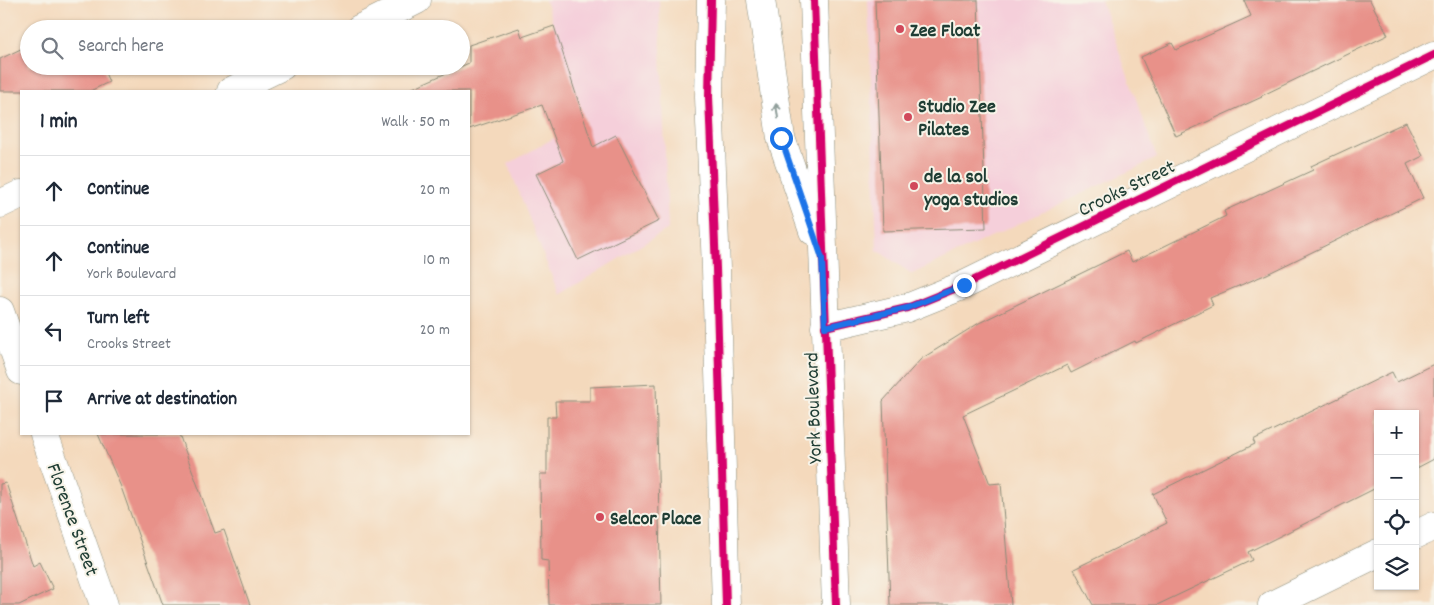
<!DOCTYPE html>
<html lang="en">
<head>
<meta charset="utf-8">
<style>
	:root { --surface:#fff; --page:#f6f6f7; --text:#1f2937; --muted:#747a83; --line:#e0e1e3 }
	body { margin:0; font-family:Dekko,sans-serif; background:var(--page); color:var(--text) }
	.controls { position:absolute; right:15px; bottom:15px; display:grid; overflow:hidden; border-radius:0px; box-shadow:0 1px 4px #0004 }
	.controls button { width:45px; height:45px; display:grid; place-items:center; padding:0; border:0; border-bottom:1px solid var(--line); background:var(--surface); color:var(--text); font:25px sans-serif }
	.stop { position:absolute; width:15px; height:15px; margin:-11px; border:4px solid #1a73e8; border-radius:50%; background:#fff }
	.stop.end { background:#1a73e8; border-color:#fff; box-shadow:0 1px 5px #0008 }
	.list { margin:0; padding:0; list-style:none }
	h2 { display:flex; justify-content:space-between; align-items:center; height:65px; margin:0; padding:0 20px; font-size:21px }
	h2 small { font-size:16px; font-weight:400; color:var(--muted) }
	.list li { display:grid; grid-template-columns:32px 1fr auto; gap:15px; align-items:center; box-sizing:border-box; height:70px; padding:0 20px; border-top:1px solid var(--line) }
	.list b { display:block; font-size:19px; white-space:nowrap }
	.list p { margin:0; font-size:16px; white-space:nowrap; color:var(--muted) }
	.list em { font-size:16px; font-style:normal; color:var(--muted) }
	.icon { flex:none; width:28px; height:28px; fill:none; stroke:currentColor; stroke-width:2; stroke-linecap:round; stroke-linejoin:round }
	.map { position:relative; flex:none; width:1434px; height:605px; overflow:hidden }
	.search { position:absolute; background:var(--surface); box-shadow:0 1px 4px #0004; left:20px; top:20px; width:450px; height:55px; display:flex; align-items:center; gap:12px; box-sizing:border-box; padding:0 18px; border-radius:28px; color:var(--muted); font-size:19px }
	.panel { position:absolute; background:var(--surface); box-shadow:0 1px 4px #0004; left:20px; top:90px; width:450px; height:345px; border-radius:0px }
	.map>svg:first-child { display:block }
	.built { fill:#f5cfda }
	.building { fill:#e89189 }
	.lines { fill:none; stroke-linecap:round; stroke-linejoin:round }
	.minor-casing { stroke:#8a8b78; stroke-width:29 }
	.secondary-casing { stroke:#8a8b78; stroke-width:29 }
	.minor { stroke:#fff; stroke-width:28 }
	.secondary { stroke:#fff; stroke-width:28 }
	.cycleway-casing { stroke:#f7f3e8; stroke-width:11 }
	.cycleway { stroke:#d6006c; stroke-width:8 }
	.oneway { stroke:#8f9e9a }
	.route { stroke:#1a73e8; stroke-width:6 }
	.poi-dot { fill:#d1495b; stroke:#f7f3e8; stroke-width:2 }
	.labels { text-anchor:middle; stroke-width:4; stroke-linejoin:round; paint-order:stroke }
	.poi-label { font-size:20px; font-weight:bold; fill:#1f3d34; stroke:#f7f3e8; text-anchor:start }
	.street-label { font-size:20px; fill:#1f3d34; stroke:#f7f3e8 }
</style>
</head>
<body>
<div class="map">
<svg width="1434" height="605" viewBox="0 0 1434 605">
	<rect width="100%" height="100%" fill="#f7f3e8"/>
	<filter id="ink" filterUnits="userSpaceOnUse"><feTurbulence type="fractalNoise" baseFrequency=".02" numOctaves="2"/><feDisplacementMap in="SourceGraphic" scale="10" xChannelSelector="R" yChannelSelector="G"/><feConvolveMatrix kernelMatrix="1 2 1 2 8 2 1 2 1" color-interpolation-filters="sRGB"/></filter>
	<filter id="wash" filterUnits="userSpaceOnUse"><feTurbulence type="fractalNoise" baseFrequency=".0096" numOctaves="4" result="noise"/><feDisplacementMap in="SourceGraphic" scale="20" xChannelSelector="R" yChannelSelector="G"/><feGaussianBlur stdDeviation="1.12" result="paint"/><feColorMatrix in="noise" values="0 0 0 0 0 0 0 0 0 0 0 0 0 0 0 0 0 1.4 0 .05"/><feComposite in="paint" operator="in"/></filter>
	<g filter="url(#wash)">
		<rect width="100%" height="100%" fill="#f4d9bc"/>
		<g class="built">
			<polygon points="545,0 659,0 668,229 559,295 508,164 554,138 586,123"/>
			<polygon points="868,0 1101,0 1157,158 912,274 877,250"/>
		</g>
		<g id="blocks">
			<g class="building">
				<polygon points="875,0 978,0 986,228 883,231"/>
				<polygon points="1244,0 1370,0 1388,35 1261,96 1262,97 1176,136 1141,57 1172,43 1176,50 1251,16"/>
				<polygon points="554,26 593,147 616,135 659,221 578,260 536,174 563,161 542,105 469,129 469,91 406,91 469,63 469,45 519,28 522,37"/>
				<polygon points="29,45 29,66 102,66 109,82 90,91 0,91 0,59"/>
				<polygon points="1406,122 1423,156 1407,164 1423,198 1267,274 1210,298 1213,305 1136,343 1135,341 1071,373 1067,365 963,415 990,484 1001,483 1011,605 890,605 883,401 921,359 979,323 1127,251 1132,262 1226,216 1224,211 1313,170 1311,166"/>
				<polygon points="1434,364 1434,459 1415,469 1415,414 1378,414 1378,487 1248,552 1252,560 1157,605 1093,605 1074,569 1167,523 1153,494 1255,444 1253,440 1392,372 1397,382"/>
				<polygon points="656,384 661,605 549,605 548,561 541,560 540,474 547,474 547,417 556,417 555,401 590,401 590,387"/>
				<polygon points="98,434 179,434 215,533 224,530 250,605 163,605 121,487"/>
				<polygon points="6,483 33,566 40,562 53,589 19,605 0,605 0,484"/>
			</g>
		</g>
	</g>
	<g filter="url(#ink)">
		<use href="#blocks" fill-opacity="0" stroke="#8a8b78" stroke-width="1"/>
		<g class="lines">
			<g class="minor-casing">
				<g id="minor">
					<polyline points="359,29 417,0"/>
					<polyline points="231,91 282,66"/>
					<polyline points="0,204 21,194"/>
					<polyline points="0,311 21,371"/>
					<polyline points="825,327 907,308 964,285 1434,55"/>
					<polyline points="44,434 104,605"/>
					<polyline points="1415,535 1434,526"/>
					<polyline points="1272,605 1378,553"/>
				</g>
			</g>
			<g class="secondary-casing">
				<g id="secondary">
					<polyline points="711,0 709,97 716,269 726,605"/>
					<polyline points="761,0 781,138 813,231"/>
					<polyline points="814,0 836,605"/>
				</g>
			</g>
			<use href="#minor" class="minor"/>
			<use href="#secondary" class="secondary"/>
			<g class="cycleway-casing">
				<g id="cycleway">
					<polyline points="711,0 709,97 716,269 726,605"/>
					<polyline points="814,0 836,605"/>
					<polyline points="825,327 907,308 964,285 1434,55"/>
				</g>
			</g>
			<use href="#cycleway" class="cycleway"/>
		</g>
		<defs><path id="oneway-shaft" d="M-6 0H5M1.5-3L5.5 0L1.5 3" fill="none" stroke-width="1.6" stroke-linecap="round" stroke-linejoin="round" transform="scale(1.25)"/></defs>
		<use class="oneway" href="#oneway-shaft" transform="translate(777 111) rotate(-98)"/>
	</g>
	<g class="lines" filter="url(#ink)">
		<polyline class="route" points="781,138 822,258 825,327 907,308 964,285"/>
	</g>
	<g class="poi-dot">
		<circle cx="900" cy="29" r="5"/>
		<circle cx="908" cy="117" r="5"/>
		<circle cx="914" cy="186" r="5"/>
		<circle cx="600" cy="517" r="5"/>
	</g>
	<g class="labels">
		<g class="poi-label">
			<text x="910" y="36">Zee Float</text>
			<text x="918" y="112">Studio Zee<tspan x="918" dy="23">Pilates</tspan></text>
			<text x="924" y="182">de la sol<tspan x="924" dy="23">yoga studios</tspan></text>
			<text x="610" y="524">Selcor Place</text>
		</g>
		<g class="street-label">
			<text transform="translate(1126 187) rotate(-26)" y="7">Crooks Street</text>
			<text transform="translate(812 408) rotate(-92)" y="7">York Boulevard</text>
			<text transform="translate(74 519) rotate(70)" y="7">Florence Street</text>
		</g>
	</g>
</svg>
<div class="controls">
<button>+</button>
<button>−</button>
<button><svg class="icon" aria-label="locate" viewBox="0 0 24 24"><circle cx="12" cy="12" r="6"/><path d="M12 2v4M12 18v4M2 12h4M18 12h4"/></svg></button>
<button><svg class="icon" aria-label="layers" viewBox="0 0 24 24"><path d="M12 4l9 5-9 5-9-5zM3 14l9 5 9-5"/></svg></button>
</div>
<div class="stop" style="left:781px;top:138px"></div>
<div class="stop end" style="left:964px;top:285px"></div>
<div class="search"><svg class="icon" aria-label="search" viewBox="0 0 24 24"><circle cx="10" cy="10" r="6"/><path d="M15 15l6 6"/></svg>Search here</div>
<section class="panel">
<h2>1 min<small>Walk · 50 m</small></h2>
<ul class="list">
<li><svg class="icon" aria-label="ahead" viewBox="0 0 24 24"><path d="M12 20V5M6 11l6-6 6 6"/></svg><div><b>Continue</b></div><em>20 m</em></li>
<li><svg class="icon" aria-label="ahead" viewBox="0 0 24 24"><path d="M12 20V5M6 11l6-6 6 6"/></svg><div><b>Continue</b><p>York Boulevard</p></div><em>10 m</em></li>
<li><svg class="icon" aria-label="left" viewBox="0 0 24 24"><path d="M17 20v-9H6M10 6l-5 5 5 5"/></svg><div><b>Turn left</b><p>Crooks Street</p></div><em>20 m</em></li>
<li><svg class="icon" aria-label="arrive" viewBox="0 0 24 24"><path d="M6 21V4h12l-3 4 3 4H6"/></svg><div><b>Arrive at destination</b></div></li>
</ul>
</section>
</div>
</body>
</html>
